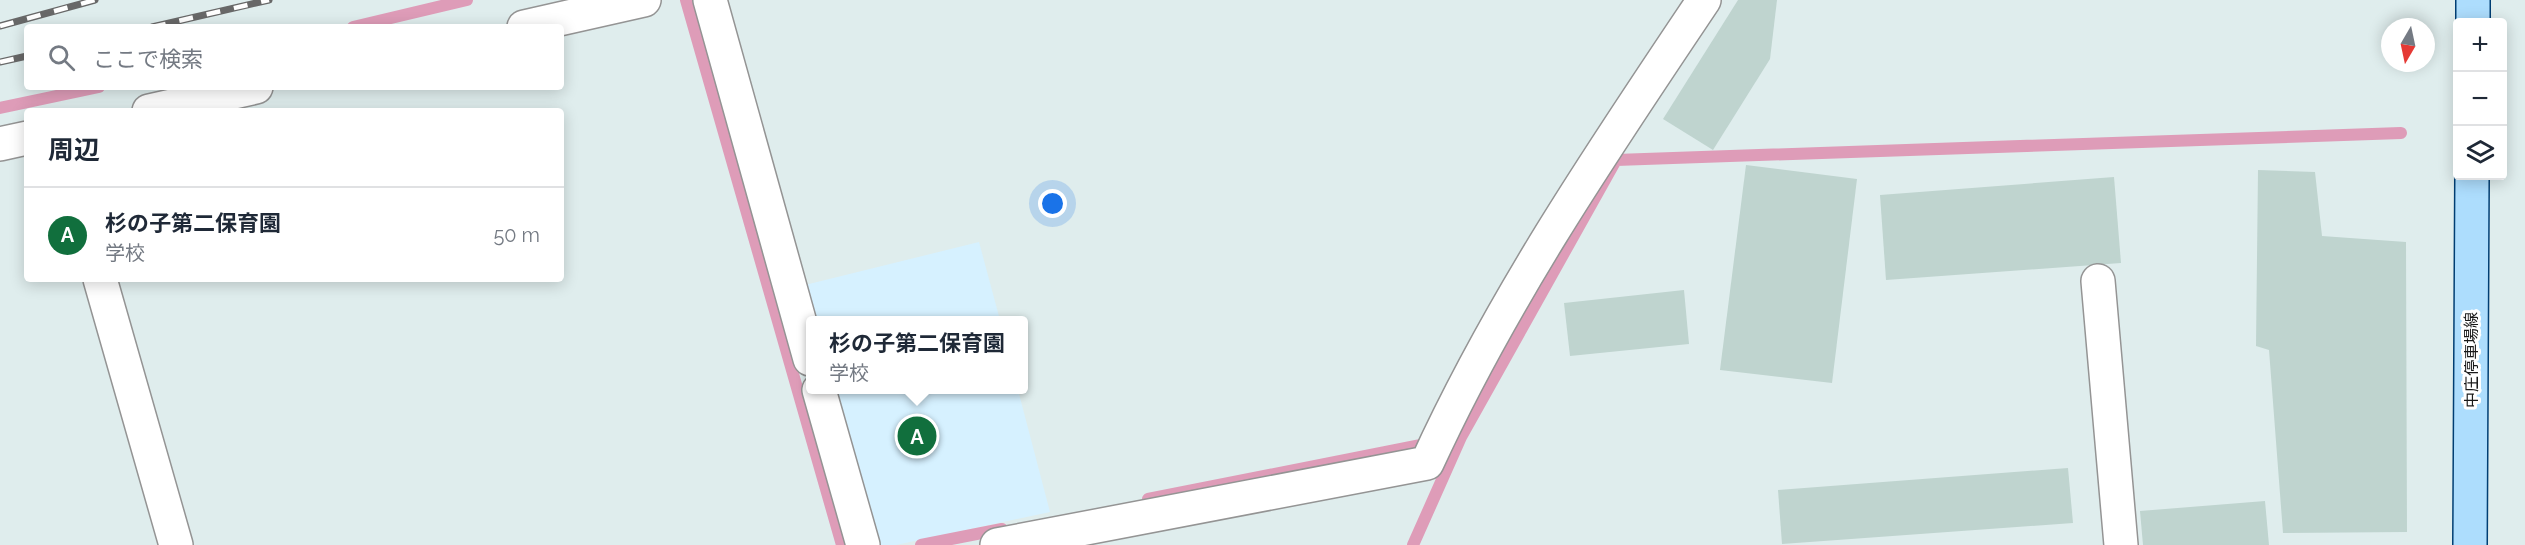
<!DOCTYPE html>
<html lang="ja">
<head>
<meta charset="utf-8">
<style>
	:root { --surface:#fff; --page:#f6f6f7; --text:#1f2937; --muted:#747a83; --line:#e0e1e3; --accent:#116f3d }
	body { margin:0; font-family:Raleway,"Noto Sans JP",sans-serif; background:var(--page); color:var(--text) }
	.controls { position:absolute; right:18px; top:18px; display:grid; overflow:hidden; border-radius:6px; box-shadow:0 3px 15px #0003 }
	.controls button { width:54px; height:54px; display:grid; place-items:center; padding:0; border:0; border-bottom:2px solid var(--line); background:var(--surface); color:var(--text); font:30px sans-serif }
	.compass { position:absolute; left:2381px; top:18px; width:54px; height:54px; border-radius:50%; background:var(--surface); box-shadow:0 3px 15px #0003; rotate:189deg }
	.you { position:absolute; left:1053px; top:204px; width:21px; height:21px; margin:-15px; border:4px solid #fff; border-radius:50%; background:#1a73e8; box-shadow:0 0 0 9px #1a73e833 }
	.badge { display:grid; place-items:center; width:39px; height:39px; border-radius:50%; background:var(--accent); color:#fff; font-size:20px; font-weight:700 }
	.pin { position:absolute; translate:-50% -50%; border:3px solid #fff; box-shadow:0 2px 6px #0006 }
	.popup { position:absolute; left:806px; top:316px; width:222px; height:78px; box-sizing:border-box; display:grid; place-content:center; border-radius:6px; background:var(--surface); filter:drop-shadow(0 2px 4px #0005); font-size:20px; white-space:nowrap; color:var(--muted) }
	.popup b { font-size:22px; color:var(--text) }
	.popup::after { content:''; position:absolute; left:50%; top:100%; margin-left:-12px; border:12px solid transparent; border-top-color:var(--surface) }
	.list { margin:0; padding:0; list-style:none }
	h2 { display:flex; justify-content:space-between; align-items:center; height:78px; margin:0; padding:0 24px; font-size:26px }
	h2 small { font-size:20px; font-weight:400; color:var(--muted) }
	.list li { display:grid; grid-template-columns:39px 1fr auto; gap:18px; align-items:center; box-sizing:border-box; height:96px; padding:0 24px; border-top:2px solid var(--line) }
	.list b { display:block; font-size:22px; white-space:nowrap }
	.list p { margin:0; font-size:20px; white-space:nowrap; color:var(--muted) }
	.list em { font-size:20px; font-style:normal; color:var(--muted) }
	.icon { flex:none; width:33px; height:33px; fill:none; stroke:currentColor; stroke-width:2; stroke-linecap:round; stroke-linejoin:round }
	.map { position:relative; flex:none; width:2525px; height:545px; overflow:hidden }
	.search { position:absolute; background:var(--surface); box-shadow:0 3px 15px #0003; left:24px; top:24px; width:540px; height:66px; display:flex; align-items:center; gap:15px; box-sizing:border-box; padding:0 21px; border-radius:6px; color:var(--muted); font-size:22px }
	.panel { position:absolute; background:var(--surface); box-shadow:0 3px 15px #0003; left:24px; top:108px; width:540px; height:174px; border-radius:6px }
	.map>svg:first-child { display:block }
	.education { fill:#d6f1ff }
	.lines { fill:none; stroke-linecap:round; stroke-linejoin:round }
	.stream { stroke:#de9cb8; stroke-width:12 }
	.building { fill:#bfd4cf }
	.minor-casing { stroke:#949494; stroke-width:36 }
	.secondary-casing { stroke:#003e73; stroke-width:36 }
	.minor { stroke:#fff; stroke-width:33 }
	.secondary { stroke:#adddfd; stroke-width:33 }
	.rail-casing { stroke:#686868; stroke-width:7 }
	.rail { stroke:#fff; stroke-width:4.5; stroke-dasharray:14; stroke-linecap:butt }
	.labels { text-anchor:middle; stroke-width:6; stroke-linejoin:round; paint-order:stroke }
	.street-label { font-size:16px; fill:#1a1a1a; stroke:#fff }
</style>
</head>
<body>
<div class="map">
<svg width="2525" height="545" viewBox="0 0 2525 545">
	<rect width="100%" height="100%" fill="#dfeded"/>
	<g class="education">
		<polygon points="979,242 1000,320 815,320 805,285"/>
		<polygon points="834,390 1018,390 1050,512 896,545 878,545"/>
	</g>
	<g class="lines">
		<g class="stream">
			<polyline points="686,0 842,545"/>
			<polyline points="353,27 467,0"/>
			<polyline points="0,108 99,87"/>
			<polyline points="1148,499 1431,443"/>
			<polyline points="921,545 1002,529"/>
			<polyline points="1413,545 1461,437 1616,160 2401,133"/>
		</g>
	</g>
	<g class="building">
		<polygon points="1738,0 1777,0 1770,59 1713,150 1663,119"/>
		<polygon points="1746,165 1857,179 1832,383 1720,370"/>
		<polygon points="2258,170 2315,172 2322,236 2406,242 2407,532 2283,533 2269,350 2256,346"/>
		<polygon points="2114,177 2121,263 1886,280 1880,195"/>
		<polygon points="1684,290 1689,344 1570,356 1564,303"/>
		<polygon points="2068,468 2073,523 1782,544 1778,490"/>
		<polygon points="2265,501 2269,545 2143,545 2140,511"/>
	</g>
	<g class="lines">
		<g class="minor-casing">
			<g id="minor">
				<polyline points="710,0 810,359"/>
				<polyline points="524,27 644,0"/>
				<polyline points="149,111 256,87"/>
				<polyline points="0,144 27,138"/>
				<polyline points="100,279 176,545"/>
				<polyline points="2098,281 2121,545"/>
				<polyline points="819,390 863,545"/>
				<path d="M997,545L1427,463C1502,299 1604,149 1704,0"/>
			</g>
		</g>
		<g class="secondary-casing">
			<g id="secondary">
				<polyline points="2473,22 2473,0"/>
				<polyline points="2470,545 2472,176"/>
			</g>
		</g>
		<use href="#minor" class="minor"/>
		<use href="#secondary" class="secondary"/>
		<g class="rail-casing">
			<g id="rail">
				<polyline points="0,26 95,0"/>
				<polyline points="152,27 269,0"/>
				<polyline points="0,62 27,56"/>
			</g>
		</g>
		<use href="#rail" class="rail"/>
	</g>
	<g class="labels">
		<g class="street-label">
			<text transform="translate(2471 360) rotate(-90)" y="6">中庄停車場線</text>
		</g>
	</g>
</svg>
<div class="controls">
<button>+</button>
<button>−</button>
<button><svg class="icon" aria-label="layers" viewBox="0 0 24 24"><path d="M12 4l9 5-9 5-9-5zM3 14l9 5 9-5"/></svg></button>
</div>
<svg class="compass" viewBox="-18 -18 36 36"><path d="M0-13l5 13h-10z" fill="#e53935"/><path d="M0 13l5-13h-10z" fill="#747a83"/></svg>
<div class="you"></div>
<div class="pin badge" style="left:917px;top:436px">A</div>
<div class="popup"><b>杉の子第二保育園</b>学校</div>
<div class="search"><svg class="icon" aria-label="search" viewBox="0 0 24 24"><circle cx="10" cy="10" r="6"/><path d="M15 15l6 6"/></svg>ここで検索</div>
<section class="panel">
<h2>周辺<small></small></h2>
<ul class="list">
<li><span class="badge">A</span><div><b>杉の子第二保育園</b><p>学校</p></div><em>50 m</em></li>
</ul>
</section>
</div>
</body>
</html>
